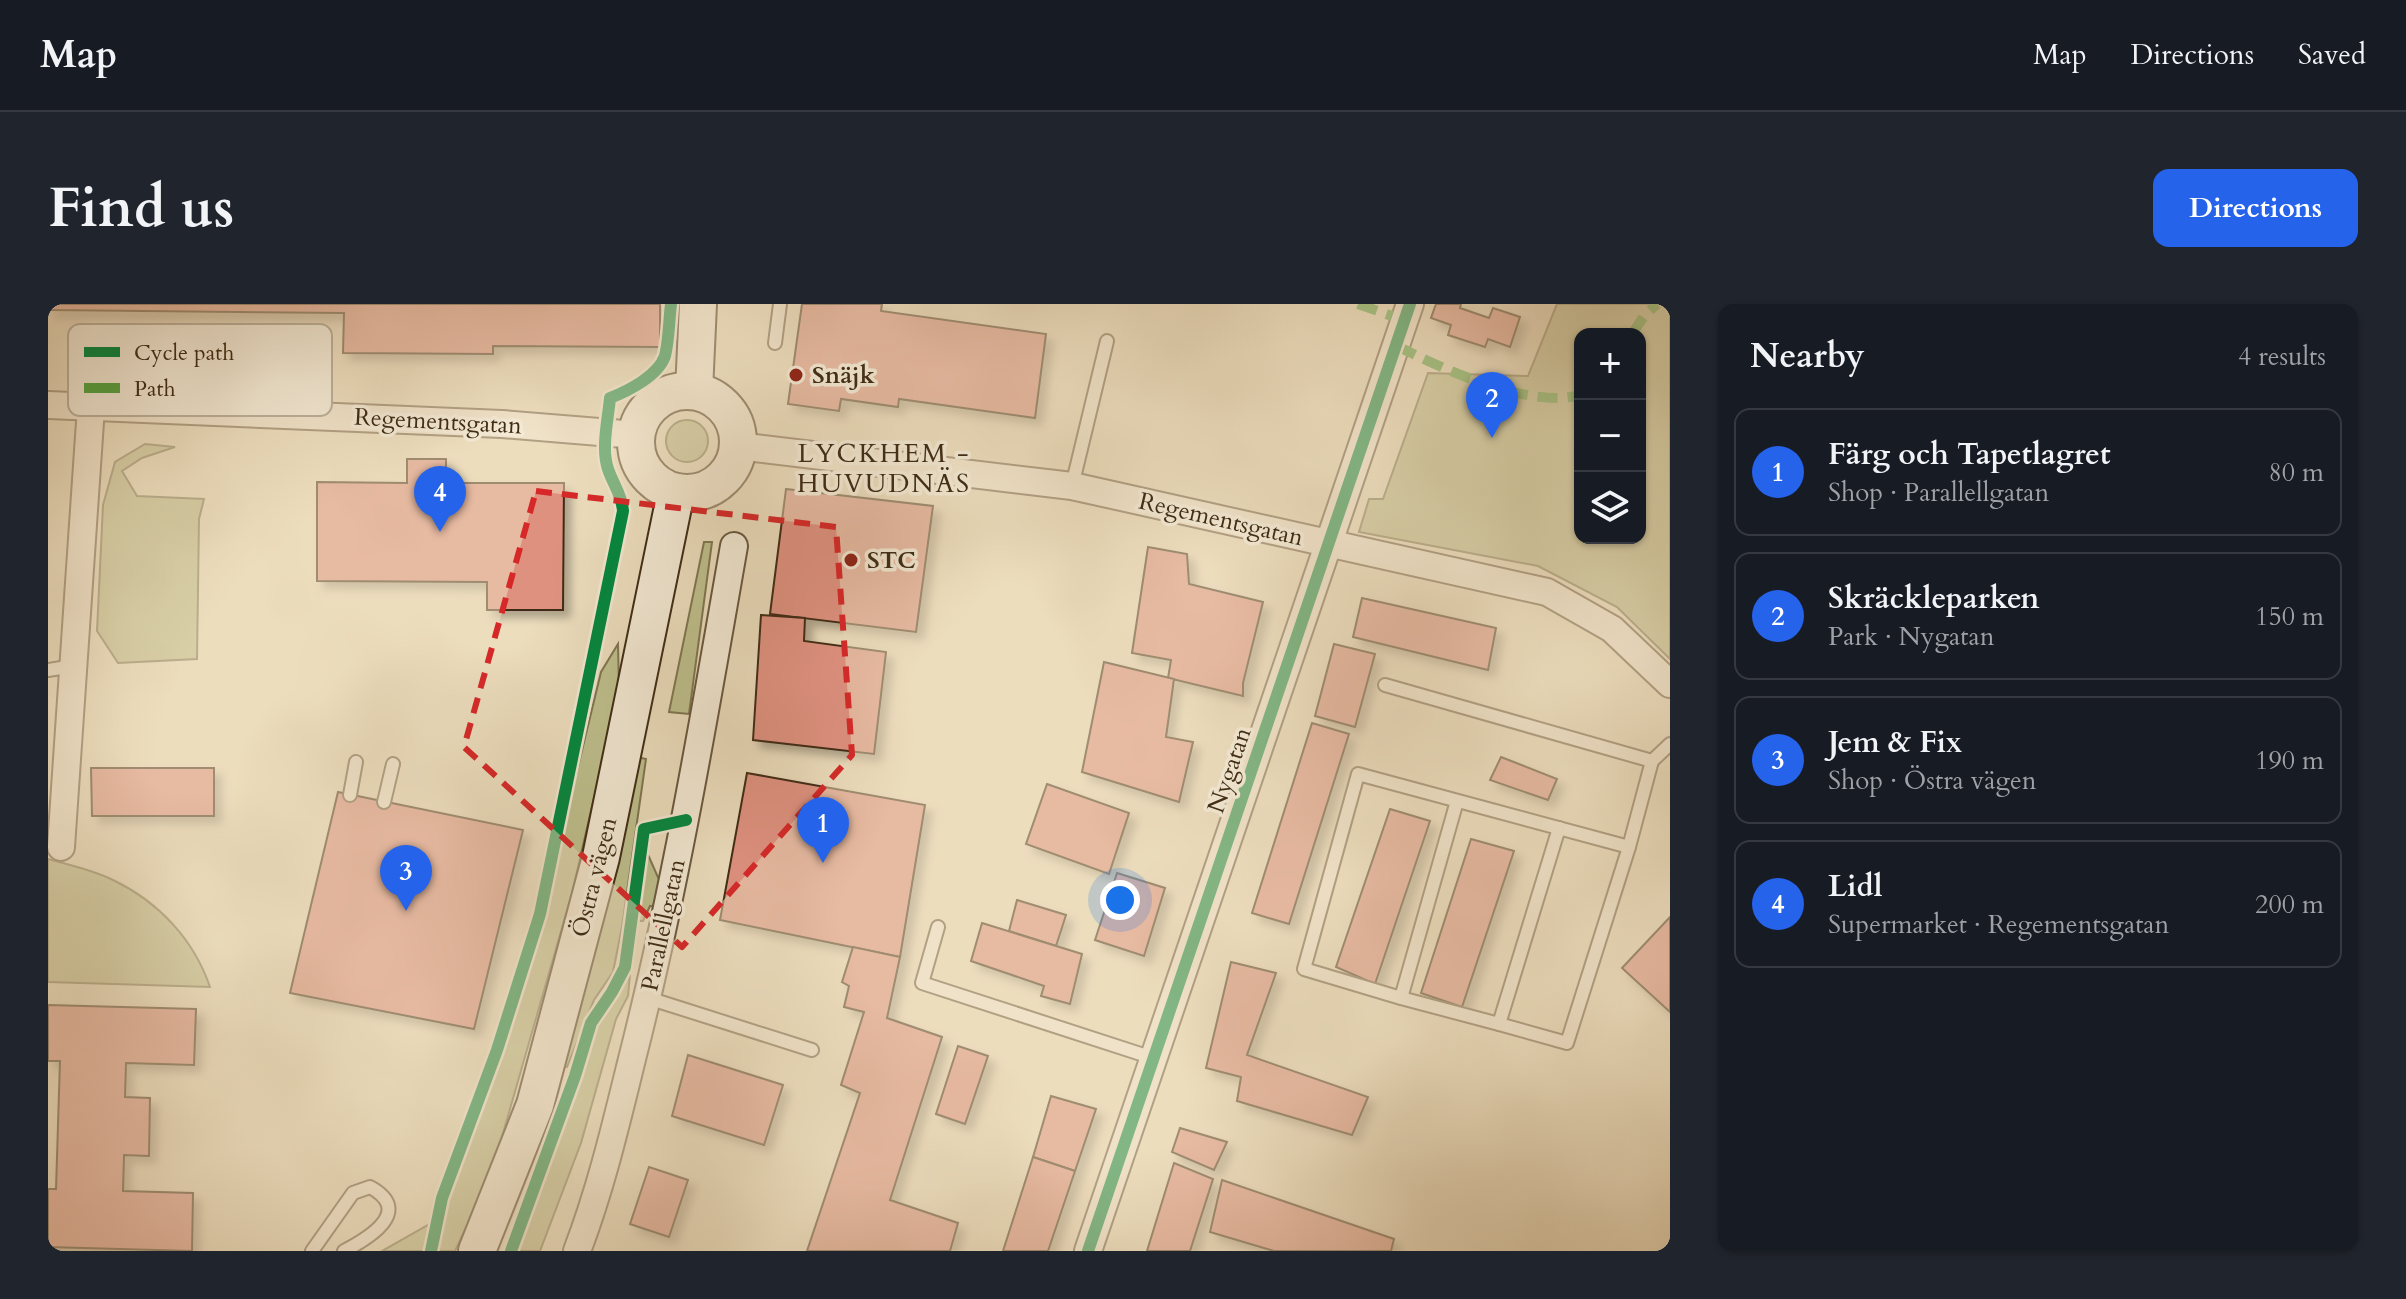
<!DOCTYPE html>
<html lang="en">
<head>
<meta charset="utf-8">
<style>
	:root { --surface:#171b24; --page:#20242c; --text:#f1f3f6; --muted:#9ea1a6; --line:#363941; --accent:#2563eb }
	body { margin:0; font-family:Cardo,serif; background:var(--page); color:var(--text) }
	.controls { position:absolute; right:24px; top:24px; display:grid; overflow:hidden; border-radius:16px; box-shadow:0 2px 6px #0004 }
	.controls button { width:72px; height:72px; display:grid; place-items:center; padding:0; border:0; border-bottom:2px solid var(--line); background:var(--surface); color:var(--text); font:40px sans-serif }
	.you { position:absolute; left:1072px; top:596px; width:28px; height:28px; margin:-20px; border:6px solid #fff; border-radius:50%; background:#1a73e8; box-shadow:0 0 0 12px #1a73e833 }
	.badge { display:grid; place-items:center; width:52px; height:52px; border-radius:50%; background:var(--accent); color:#fff; font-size:26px; font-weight:700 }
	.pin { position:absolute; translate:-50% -66px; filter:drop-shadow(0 2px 4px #0008) }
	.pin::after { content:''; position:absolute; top:42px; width:28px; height:24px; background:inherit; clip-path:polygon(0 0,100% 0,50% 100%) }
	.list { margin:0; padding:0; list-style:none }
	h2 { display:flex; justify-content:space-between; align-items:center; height:104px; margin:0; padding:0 32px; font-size:34px }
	h2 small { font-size:26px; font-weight:400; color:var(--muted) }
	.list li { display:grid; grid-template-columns:52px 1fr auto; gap:24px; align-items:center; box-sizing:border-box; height:128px; margin:0 16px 16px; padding:0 16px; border:2px solid var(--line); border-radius:16px }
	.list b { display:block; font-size:30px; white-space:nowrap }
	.list p { margin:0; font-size:26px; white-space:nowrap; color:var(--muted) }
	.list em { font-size:26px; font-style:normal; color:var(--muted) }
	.icon { flex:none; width:44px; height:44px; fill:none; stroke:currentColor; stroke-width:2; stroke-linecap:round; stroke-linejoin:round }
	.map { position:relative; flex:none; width:1622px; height:947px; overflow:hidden; border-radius:16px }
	header { display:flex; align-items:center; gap:48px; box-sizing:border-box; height:112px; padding:0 40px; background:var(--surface); border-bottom:2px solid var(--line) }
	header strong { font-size:38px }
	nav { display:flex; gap:44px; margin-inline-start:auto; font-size:28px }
	.intro { display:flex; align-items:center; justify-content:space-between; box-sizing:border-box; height:192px; padding:0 48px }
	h1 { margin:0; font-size:56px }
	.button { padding:20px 36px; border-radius:16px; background:var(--accent); color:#fff; font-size:28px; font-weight:700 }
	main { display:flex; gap:48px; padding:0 48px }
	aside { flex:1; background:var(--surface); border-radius:16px; box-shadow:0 2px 6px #0004 }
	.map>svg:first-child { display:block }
	.green { fill:#bebf8d; stroke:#7e7651; stroke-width:2; fill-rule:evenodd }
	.building { fill:#df9180; stroke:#3f2c15; stroke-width:2; filter:url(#shadow) }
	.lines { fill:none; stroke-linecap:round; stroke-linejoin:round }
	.lane-casing { stroke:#6a583f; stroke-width:16 }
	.street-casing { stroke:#6a583f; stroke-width:30 }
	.secondary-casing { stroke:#3f2c15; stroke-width:40 }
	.lane { stroke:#f3e9d4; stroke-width:12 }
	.street { stroke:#f3e9d4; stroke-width:26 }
	.secondary { stroke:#f3e9d4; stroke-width:36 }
	.quiet { stroke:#54a440; stroke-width:10; stroke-dasharray:20 10; stroke-linecap:butt }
	.cycleway-casing { stroke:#f3e9d4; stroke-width:17 }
	.cycleway { stroke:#00873e; stroke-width:12 }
	.marked { fill:none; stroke:#d62828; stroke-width:6; stroke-dasharray:16 10; stroke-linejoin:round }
	.poi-dot { fill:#8f2418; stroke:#f3e9d4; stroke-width:3 }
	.labels { text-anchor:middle; stroke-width:7; stroke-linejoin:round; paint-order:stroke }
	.poi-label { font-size:24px; font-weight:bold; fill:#3f2c15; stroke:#f3e9d4; text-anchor:start }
	.street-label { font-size:24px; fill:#3f2c15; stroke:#f3e9d4 }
	.neighbourhood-label { font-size:26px; letter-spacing:2px; fill:#3f2c15; stroke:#f3e9d4 }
	.key { fill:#f3e9d4; stroke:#bdb09b; stroke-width:2 }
	.key-label { font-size:22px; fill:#3f2c15 }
</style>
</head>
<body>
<header>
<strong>Map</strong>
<nav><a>Map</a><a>Directions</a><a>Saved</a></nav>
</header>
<div class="intro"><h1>Find us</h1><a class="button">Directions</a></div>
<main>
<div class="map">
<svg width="1622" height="947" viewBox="0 0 1622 947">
	<defs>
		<filter id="shadow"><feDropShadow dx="7" dy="7" stdDeviation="4" flood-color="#0004"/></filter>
	</defs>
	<rect width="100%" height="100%" fill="#ecddbd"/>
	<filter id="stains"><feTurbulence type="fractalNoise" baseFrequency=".0025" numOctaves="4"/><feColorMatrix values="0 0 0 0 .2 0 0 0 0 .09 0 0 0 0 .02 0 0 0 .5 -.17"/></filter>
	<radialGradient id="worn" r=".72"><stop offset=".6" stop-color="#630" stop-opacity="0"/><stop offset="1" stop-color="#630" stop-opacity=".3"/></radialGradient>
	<g class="green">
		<path d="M1509,0H1622V355L1569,303L1490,262L1311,228L1321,195H1335L1380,69L1480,72ZM1532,30H1592V234H1532Z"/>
		<circle cx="639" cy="137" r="21"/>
		<polygon points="97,140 127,143 94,154 74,167 89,192 156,195 151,215 149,355 70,359 49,327 55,201 67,158"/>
		<polygon points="656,238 664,238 641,410 621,408"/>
		<polygon points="570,340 571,386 524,589 443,871 407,947 334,947 392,914 506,562 553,368"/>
		<polygon points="589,453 598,455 574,623 565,668 546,696 519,763 511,762"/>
		<polygon points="597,544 617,589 617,605 602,602 595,617 589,617"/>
		<path d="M0,555C21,561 45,566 65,576C111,598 146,636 162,683L0,678Z"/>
		<polygon points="582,671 580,692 568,715 533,839 492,947 467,947 505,848 548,725"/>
	</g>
	<g class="building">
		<polygon points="0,0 612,0 612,43 445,42 445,50 295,49 296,9 0,6"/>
		<polygon points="754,0 834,0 833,7 998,30 987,114 851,95 850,103 793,95 791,107 740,100"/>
		<polygon points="1388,0 1413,0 1412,4 1441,14 1445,4 1472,13 1462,43 1440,35 1437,43 1400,31 1403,21 1383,14"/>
		<polygon points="359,155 398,155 398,179 516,179 515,306 439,306 439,278 269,277 269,178 359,179"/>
		<polygon points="738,185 885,202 868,328 722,310"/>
		<polygon points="1100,243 1139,250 1141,280 1215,298 1195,379 1195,392 1120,374 1123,356 1084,349"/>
		<polygon points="1314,294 1448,324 1440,366 1305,333"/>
		<polygon points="713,311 757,314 756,337 838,348 826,450 705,436"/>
		<polygon points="1286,340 1327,350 1307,423 1267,412"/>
		<polygon points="1056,358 1126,375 1118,433 1145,438 1131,498 1034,468"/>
		<polygon points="1264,419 1301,430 1241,620 1204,609"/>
		<polygon points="1453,453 1509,475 1500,496 1442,476"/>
		<polygon points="43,464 166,464 166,512 44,512"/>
		<polygon points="699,469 877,501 852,653 672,616"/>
		<polygon points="999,480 1081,509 1061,570 978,540"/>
		<polygon points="290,488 475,526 426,725 242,689"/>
		<polygon points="1342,505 1382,517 1327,680 1288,663"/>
		<polygon points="1423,535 1466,547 1414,703 1373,689"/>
		<polygon points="1069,569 1117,584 1096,652 1047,636"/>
		<polygon points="969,596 1018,611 1008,642 961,627"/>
		<polygon points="1622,613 1622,708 1574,664"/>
		<polygon points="934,619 1034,650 1022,700 993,692 996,682 923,657"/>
		<polygon points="805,643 852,653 839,714 894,733 842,896 910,919 902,947 759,947 812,789 793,781 816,708 796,703 801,682 794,678"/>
		<polygon points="1183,658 1228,669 1199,751 1320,793 1304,831 1189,797 1193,773 1158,764"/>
		<polygon points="0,701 148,705 146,761 78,759 77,793 102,794 101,852 76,851 75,887 145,889 144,947 0,943 0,885 8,885 12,757 0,757"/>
		<polygon points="910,742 940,752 917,820 888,810"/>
		<polygon points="640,751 735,781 716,841 624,812"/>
		<polygon points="1003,792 1048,805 1027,867 985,853"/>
		<polygon points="1132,824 1179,838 1166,866 1124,848"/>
		<polygon points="985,853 1027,867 1000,947 955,947"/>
		<polygon points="1126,859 1165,875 1142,947 1099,947"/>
		<polygon points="601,863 640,876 621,933 582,920"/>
		<polygon points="1174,876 1346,935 1343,947 1226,947 1162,928"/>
	</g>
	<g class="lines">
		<g class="lane-casing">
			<g id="lane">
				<polyline points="727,39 732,0"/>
				<polyline points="1024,182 1059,37"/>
				<polyline points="0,366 25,362"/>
				<polyline points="1337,381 1604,457 1622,440"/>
				<polyline points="302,491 308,458"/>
				<path d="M1409,497L1353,694L1256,665L1310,470C1400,494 1491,519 1581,543L1604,457"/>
				<polyline points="336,498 345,460"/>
				<polyline points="1511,524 1451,720 1519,739 1581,543"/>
				<polyline points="890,623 874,679 1105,754"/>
				<polyline points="600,694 764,746"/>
				<polyline points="1353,694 1451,720"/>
				<path d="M264,947L305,889L322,883C366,907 321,934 296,947"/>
			</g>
		</g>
		<g class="street-casing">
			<g id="street">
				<polyline points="0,101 454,120 588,131"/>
				<polyline points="690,142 1024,182 1499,288 1564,325 1622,380"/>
				<polyline points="13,543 43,103"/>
				<path d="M529,947C553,884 568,820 584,755C627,586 656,414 686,242"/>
				<polyline points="1040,947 1362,0"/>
			</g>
		</g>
		<g class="secondary-casing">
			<g id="secondary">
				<circle cx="639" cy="138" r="51"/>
				<polyline points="646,87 650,0"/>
				<polyline points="429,947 487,801 553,553 628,188"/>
			</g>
		</g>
		<use href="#lane" class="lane"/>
		<use href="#street" class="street"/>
		<use href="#secondary" class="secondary"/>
		<g class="quiet">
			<polyline points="1310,0 1344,12"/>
			<polyline points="1584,30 1596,12 1609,0"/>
			<path d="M1349,42C1395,65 1481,105 1532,91"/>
		</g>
		<g class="cycleway-casing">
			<g id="cycleway">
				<path d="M383,947L394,894L449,746L492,610L575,207C574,191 565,180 560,165C553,144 560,116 562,94C580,87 610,72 617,52C621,36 621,16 623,0"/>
				<polyline points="463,947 527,772 543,719 564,688 577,663 596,525 638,516"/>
				<polyline points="1040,947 1362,0"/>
			</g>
		</g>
		<use href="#cycleway" class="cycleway"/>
	</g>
	<path d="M0 0H1622V947H0ZM488,187L788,223L804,451L634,643L416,443Z" fill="#ecddbd" fill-opacity=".55" fill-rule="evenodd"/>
	<path class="marked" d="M488,187L788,223L804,451L634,643L416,443Z"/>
	<g class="poi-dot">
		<circle cx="748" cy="71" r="8"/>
		<circle cx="803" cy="256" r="8"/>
	</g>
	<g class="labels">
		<g class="poi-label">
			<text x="764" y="79">Snäjk</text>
			<text x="819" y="264">STC</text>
		</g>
		<g class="street-label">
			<text transform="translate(390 117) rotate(3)" y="8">Regementsgatan</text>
			<text transform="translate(1173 215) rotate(13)" y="8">Regementsgatan</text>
			<text transform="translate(1181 466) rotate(-71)" y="8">Nygatan</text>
			<text transform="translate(546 573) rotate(-76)" y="8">Östra vägen</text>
			<text transform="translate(615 621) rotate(-78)" y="8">Parallellgatan</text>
		</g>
		<g class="neighbourhood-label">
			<text x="836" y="158">LYCKHEM -<tspan x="836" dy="30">HUVUDNÄS</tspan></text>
		</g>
	</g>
	<rect x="20" y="20" width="264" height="92" rx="12" class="key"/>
	<rect x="36" y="43" width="36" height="10" fill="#00873e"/>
	<rect x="36" y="79" width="36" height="10" fill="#54a440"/>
	<g class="key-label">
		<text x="86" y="56">Cycle path</text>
		<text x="86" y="92">Path</text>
	</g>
	<rect width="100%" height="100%" filter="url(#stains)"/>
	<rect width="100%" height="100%" fill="url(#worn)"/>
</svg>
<div class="controls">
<button>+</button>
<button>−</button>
<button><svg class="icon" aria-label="layers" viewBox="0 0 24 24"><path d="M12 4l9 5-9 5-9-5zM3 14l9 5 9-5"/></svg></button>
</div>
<div class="you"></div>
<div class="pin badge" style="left:775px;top:559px">1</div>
<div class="pin badge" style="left:1444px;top:134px">2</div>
<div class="pin badge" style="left:358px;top:607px">3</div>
<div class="pin badge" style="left:392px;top:228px">4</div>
</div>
<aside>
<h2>Nearby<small>4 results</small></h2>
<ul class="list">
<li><span class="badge">1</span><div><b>Färg och Tapetlagret</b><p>Shop · Parallellgatan</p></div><em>80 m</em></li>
<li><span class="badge">2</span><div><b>Skräckleparken</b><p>Park · Nygatan</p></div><em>150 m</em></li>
<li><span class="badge">3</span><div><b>Jem &amp; Fix</b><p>Shop · Östra vägen</p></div><em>190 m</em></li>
<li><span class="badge">4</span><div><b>Lidl</b><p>Supermarket · Regementsgatan</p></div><em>200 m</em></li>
</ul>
</aside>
</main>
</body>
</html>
